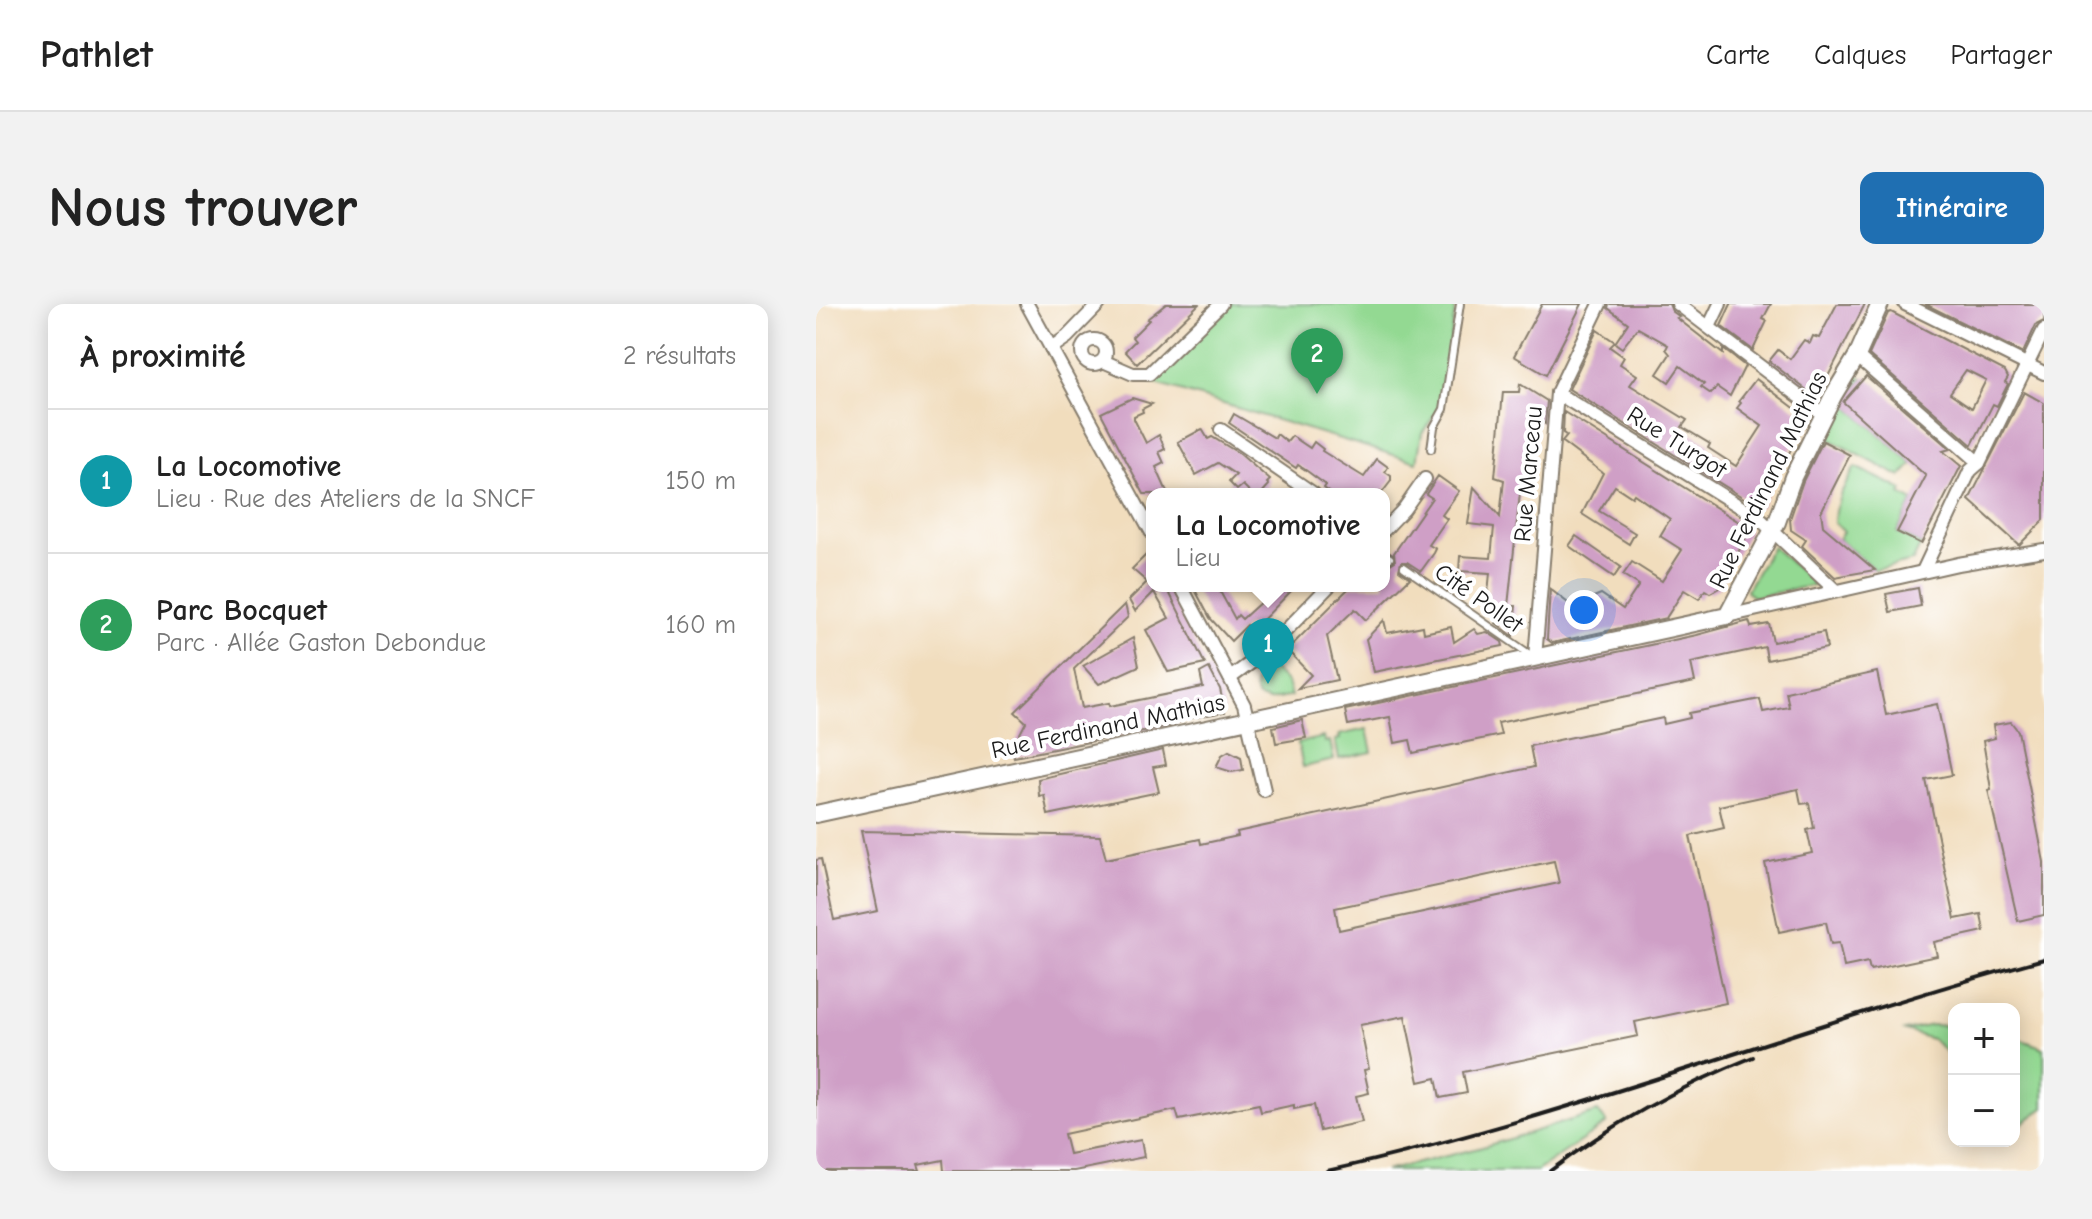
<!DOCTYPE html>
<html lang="fr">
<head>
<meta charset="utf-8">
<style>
	:root { --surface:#fff; --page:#f2f2f2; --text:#222; --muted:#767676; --line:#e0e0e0; --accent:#1f6fb2 }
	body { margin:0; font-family:"Comic Neue",sans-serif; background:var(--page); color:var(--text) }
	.controls { position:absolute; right:24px; bottom:24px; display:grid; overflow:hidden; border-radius:16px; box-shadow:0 4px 20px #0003 }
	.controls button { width:72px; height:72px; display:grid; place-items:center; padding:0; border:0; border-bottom:2px solid var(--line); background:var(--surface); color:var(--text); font:40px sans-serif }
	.you { position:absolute; left:768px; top:306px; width:28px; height:28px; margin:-20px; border:6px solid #fff; border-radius:50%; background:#1a73e8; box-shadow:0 0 0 12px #1a73e833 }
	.badge { display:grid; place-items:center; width:52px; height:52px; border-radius:50%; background:var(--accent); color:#fff; font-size:26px; font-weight:700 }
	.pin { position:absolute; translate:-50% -66px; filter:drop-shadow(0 2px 4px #0008) }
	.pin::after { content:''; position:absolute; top:42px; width:28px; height:24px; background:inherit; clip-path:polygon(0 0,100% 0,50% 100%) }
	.popup { position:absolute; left:330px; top:184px; width:244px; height:104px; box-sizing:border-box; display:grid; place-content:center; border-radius:16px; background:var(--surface); filter:drop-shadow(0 2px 6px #0005); font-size:26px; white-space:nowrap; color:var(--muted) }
	.popup b { font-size:30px; color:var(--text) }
	.popup::after { content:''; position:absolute; left:50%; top:100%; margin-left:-16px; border:16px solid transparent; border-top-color:var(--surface) }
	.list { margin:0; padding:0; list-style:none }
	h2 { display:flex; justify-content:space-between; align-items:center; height:104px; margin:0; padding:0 32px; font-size:34px }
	h2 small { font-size:26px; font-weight:400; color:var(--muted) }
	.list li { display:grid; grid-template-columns:52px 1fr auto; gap:24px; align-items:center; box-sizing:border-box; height:144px; padding:0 32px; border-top:2px solid var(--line) }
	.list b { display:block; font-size:30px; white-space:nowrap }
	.list p { margin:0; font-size:26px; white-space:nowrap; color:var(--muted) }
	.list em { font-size:26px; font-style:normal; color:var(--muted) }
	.map { position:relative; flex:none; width:1228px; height:867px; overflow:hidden; border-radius:16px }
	header { display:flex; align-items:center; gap:48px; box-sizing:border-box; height:112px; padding:0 40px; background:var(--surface); border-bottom:2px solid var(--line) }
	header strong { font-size:38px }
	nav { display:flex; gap:44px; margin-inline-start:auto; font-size:28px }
	.intro { display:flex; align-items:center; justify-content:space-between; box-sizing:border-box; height:192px; padding:0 48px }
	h1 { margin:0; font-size:56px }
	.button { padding:20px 36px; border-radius:16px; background:var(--accent); color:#fff; font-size:28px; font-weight:700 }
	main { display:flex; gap:48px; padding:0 48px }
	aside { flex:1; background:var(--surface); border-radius:16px; box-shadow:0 4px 20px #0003 }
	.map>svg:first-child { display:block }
	.green { fill:#93d992; stroke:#587a57; stroke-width:2 }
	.building { fill:#cf9fc6; fill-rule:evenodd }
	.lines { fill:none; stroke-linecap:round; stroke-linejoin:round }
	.service-casing { stroke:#867c6c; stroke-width:10 }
	.minor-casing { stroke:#867c6c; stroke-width:16 }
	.tertiary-casing { stroke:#867c6c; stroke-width:20 }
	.service { stroke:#fff; stroke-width:6 }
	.minor { stroke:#fff; stroke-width:12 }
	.tertiary { stroke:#fff; stroke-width:16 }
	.rail { stroke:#1c1c1c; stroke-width:4 }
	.labels { text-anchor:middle; stroke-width:8; stroke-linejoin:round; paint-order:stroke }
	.street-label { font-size:24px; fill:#1c1c1c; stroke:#fff }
</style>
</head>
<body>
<header>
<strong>Pathlet</strong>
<nav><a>Carte</a><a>Calques</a><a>Partager</a></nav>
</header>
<div class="intro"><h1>Nous trouver</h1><a class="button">Itinéraire</a></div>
<main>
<aside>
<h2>À proximité<small>2 résultats</small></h2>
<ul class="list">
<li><span class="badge" style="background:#0f9aa8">1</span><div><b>La Locomotive</b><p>Lieu · Rue des Ateliers de la SNCF</p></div><em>150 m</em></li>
<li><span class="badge" style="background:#2e9e5b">2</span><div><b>Parc Bocquet</b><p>Parc · Allée Gaston Debondue</p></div><em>160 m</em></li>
</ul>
</aside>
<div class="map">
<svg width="1228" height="867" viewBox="0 0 1228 867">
	<rect width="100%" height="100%" fill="#fff"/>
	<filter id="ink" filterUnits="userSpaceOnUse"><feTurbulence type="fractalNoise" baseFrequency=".0125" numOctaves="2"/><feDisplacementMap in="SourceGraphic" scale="16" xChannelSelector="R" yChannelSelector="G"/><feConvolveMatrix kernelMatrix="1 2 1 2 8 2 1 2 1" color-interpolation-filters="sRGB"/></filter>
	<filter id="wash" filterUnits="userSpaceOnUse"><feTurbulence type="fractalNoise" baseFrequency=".006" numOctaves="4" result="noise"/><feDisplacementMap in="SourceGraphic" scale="32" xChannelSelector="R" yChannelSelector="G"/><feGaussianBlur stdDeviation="1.8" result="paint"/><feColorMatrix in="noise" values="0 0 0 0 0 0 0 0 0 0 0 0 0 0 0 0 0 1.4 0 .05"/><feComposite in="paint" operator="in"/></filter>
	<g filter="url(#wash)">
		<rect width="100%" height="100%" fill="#f1ddbd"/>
		<g class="green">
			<polygon points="413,0 640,0 625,102 606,129 601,158 334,78"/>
			<polygon points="1039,68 1047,75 1027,98 1097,160 1085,173 1007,132"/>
			<polygon points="1039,163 1087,186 1085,190 1097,197 1081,228 1105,240 1097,257 1059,266 1022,235 1027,228 1018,219 1019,207 1025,189"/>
			<polygon points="956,242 999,281 937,293 930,287"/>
			<path d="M455,363L471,379L475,392L453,397L442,394C434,379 443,372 455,363Z"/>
			<polygon points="551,425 556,448 523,455 519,436 524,435 523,431"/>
			<polygon points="508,433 509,438 514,437 518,456 487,463 482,439"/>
			<polygon points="1116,721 1138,722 1138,755 1116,735 1089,727"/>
			<polygon points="1198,733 1228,744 1228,804 1198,825"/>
			<polygon points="782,808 791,819 721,867 569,867 663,844"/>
		</g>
		<g id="blocks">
			<g class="building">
				<polygon points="350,0 383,0 321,60 309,47 319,37 316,33 333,16 331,15"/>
				<polygon points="726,0 766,0 730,71 698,52"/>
				<polygon points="793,0 853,0 856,7 864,13 861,14 907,50 907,45 929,62 914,92 901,83 895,90 885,83 888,80 864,62 853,78 841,70 854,50 850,45 852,41 822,24 806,44 799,39 812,19 792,4"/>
				<polygon points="915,0 955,0 947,15 951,17 937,46 905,22"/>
				<polygon points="1021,0 1049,0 1001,94 953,57 962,46 974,55 988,36 994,39 997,32 1003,34"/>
				<polygon points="1109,0 1228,0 1228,17 1220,21 1207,49"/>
				<path d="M1075,8L1189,67L1192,73L1189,78L1192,80L1181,102L1177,100L1156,141L1053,51L1072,9ZM1150,66L1170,76L1156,104L1134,89Z"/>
				<polygon points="781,26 799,38 794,43 808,53 804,60 821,71 814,81 871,116 866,123 894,140 892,144 920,162 946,122 921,104 925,99 923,97 940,75 989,112 990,117 944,204 753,85"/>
				<polygon points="1050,72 1134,145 1127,147 1145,162 1105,240 1081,228 1110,172 1027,98"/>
				<polygon points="704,80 731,97 729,120 721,115 713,192 704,189 692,302 700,302 697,332 680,319 681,300 671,299 674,269 643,267 644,252 675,254 678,223 652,220 658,183 684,213 688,176 679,173 687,88 703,88"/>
				<polygon points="1208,88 1228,99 1228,216 1203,241 1153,196"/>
				<polygon points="316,94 336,100 326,105 327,108 318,112 318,115 330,139 343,131 349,145 343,148 348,159 340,163 352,190 328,190 285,109"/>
				<polygon points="748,108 931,223 933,228 903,284 894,289 889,286 883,295 868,286 850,314 736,339 731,335 734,285 756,302 785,290 807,305 823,281 807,271 816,258 846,277 866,246 844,232 854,215 818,190 816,193 799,182 783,207 819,229 813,240 766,210 787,169 746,138 751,132 747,129"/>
				<polygon points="418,110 459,134 461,130 471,138 476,132 494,144 498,138 507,145 506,147 548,173 561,155 572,163 569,168 575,172 575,177 565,190 516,190 508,184 510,181 491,167 482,161 480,164 413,119"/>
				<polygon points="386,125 392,135 396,133 424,150 454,176 451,179 453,181 445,190 436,190 427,181 421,186 413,178 420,171 402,159 380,171 362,138"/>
				<polygon points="1007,137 1034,151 1005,208 1007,222 1059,266 1019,273 986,242 990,236 975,226 974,215 987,177"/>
				<polygon points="622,172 643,187 626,211 631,215 613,241 620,245 618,249 605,267 591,258 585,258 583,266 594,274 550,316 539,305 511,332 521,376 482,384 495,371 471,346 535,282 568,282 568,257 574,260 579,257 578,249 616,194 610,190"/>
				<polygon points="760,232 805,263 798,273 753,242"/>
				<polygon points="336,245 336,282 350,282 389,360 352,368 330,326 353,314 338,288 319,307 313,296 331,278 316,265"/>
				<polygon points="377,282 401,282 419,315 422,311 426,315 446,297 442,293 452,282 480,282 437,326 431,321 415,337 394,314"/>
				<polygon points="1102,284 1105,302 1074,308 1070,290"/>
				<polygon points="309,300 312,313 258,365 266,404 293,399 294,402 387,383 384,369 393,364 404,385 409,408 369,415 357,421 198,453 196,445 210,418 199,408"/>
				<polygon points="568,316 571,329 607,322 608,329 635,323 638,338 658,325 662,330 671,328 686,338 687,342 558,368 550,335"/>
				<polygon points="933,317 935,323 953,320 957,338 1008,328 1011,344 951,356 949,343 875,359 879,378 682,419 685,431 597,449 594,436 579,439 574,413 532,421 529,406 881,331"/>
				<polygon points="317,334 323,362 283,380 267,362"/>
				<path d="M1061,368L1070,411L1121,400L1136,471L1110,476L1139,615L1165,610L1168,627L1118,638L1121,652L1054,666L1052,658L1028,663L1023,639L1015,640L1010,618L963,628L949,559L996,549L991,526L998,524L993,499L985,500L982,485L903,502L908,524L874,532L910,699L819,718L822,732L647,768L651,789L624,794L620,774L603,778L589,712L544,721L553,765L548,766L553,789L540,792L546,818L504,827L498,801L478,805V801L445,808L443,800L363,816L360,806L248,830L253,850L325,836L328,853L258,867H128L127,856L102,861L104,867H0V556L5,555L18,616L62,607L45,527L284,532L290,555L384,535L385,540L422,532L421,528L718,463L714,442L847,414L848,420L874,414L873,409L944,395L947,408L973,403L970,388ZM738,557L743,579L523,626L519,604Z"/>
				<polygon points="486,416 490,434 460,439 457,423"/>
				<polygon points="1195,418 1202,427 1228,558 1228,611 1202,617 1172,486 1175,485 1167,437 1179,434 1177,421"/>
				<polygon points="347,446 350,461 337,463 343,488 232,511 228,491 223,492 222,475"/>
				<polygon points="413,447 425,453 427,466 416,468 400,463 406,451"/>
			</g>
		</g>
	</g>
	<g filter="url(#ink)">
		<use href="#blocks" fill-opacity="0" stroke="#867c6c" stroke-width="2"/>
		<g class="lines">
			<g class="service-casing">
				<g id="service">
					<polyline points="615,145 618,123 628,105 644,0"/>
					<polyline points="568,250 574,254"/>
					<polyline points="588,263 716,352"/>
				</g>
			</g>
			<g class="minor-casing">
				<g id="minor">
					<polyline points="211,0 336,229"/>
					<polyline points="862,0 1008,111"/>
					<polyline points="1089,0 1228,69"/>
					<polyline points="893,23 904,0"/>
					<circle cx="278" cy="48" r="12"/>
					<polyline points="235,44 251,33 283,0"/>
					<polyline points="1041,52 1163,159"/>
					<polyline points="287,57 317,70 333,70 405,0"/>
					<polyline points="741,89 944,215 1019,286"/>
					<polyline points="405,126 498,190"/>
					<polyline points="568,226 588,205 609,175"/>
					<polyline points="1107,267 1154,167 1163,159 1228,26"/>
					<polyline points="365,282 428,401 448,486"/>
					<polyline points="911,312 1142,260 1228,246"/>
					<polyline points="719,354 741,89 784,0"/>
					<polyline points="414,374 447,350 513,282"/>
				</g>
			</g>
			<g class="tertiary-casing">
				<polyline id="tertiary" points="0,510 911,312 961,218 977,173 1017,92 1041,52 1064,0"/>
			</g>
			<use href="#service" class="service"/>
			<use href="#minor" class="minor"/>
			<use href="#tertiary" class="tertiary"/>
			<g class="rail">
				<path d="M511,867C754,813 988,720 1228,655"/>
				<path d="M734,867C796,820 865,782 937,753"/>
			</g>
		</g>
	</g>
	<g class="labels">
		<g class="street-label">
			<text transform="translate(861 138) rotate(32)" y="8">Rue Turgot</text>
			<text transform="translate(712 170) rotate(-85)" y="8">Rue Marceau</text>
			<text transform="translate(952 176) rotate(-64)" y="8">Rue Ferdinand Mathias</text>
			<text transform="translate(663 294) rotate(35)" y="8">Cité Pollet</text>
			<text transform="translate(292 422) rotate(-12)" y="8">Rue Ferdinand Mathias</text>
		</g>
	</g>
</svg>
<div class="controls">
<button>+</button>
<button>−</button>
</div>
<div class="you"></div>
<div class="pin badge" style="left:452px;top:380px;background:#0f9aa8">1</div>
<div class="popup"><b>La Locomotive</b>Lieu</div>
<div class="pin badge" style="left:501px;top:90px;background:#2e9e5b">2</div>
</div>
</main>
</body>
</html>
